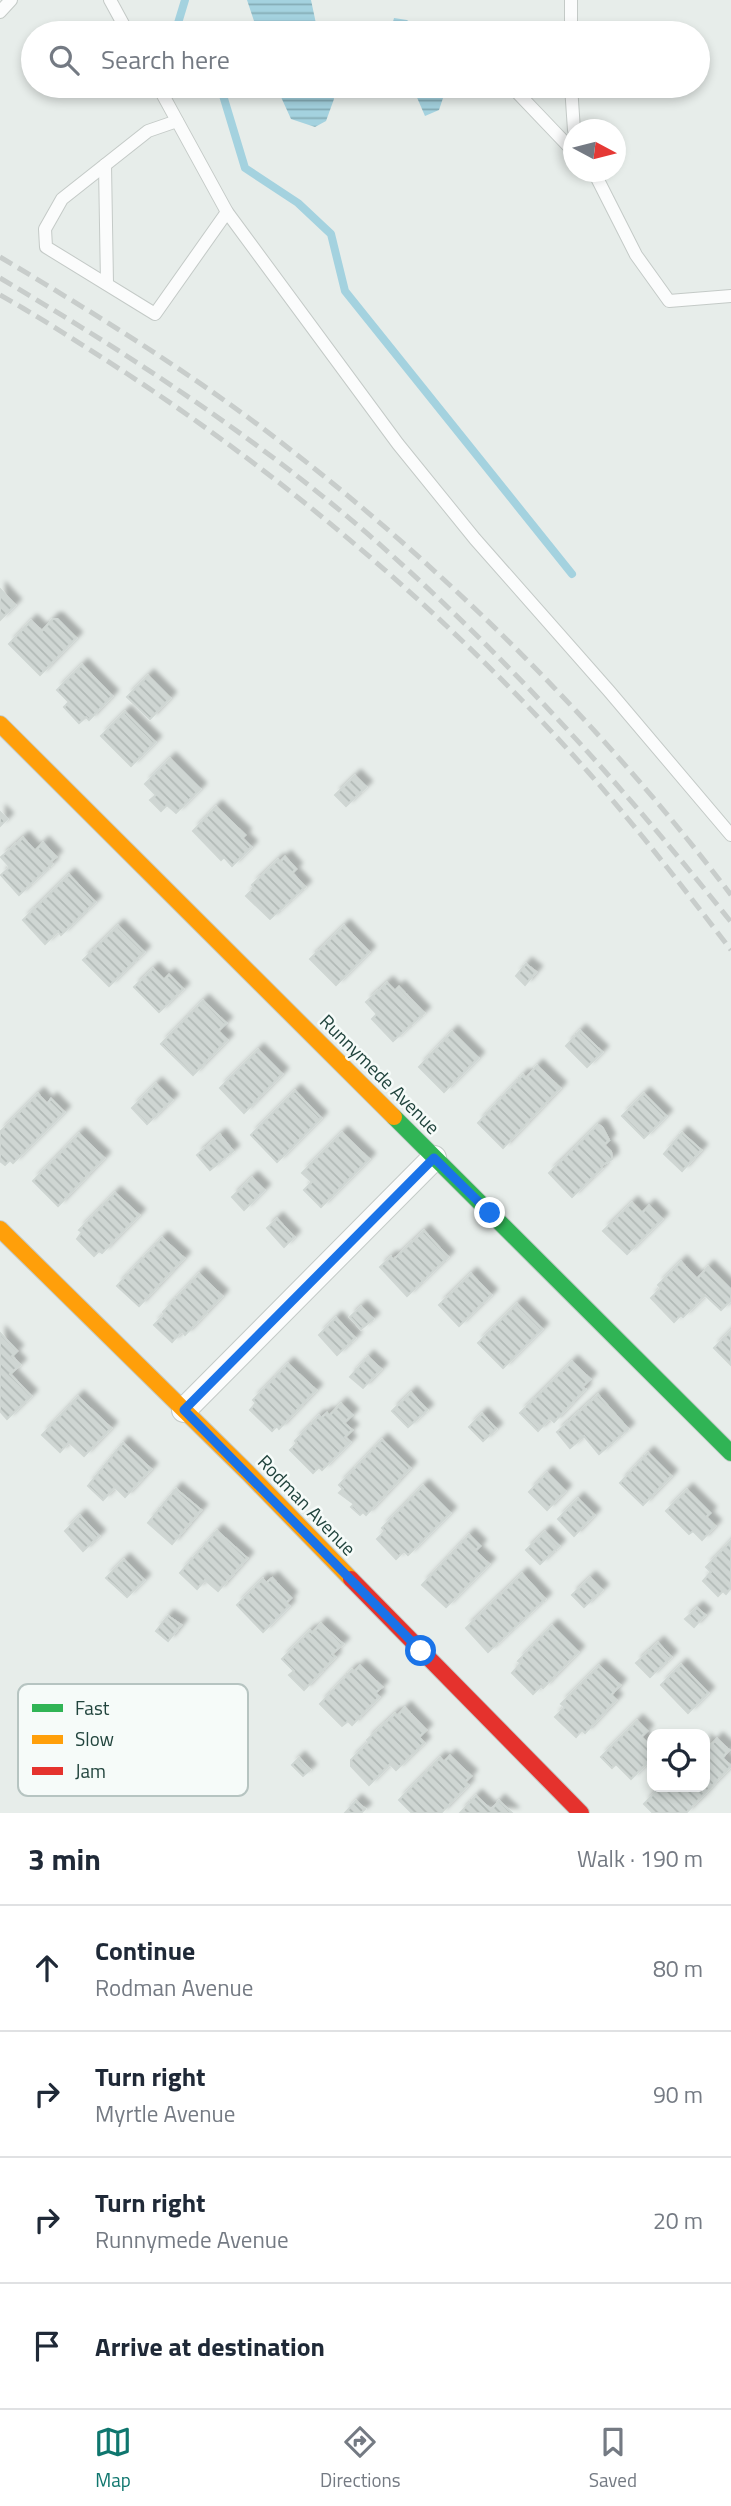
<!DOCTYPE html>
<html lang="en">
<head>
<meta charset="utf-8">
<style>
	:root { --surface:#fff; --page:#f2f2f3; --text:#1f2937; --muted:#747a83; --line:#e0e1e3; --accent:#0f766e }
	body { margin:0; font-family:"Titillium Web",sans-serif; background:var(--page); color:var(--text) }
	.controls { position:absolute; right:21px; bottom:21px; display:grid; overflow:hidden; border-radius:14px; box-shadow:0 4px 10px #0003 }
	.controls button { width:63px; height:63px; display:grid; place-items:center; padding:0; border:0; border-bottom:2px solid var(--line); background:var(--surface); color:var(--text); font:35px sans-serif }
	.compass { position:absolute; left:563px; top:119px; width:63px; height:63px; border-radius:50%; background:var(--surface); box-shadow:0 4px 10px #0003; rotate:97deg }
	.stop { position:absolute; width:21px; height:21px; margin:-16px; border:5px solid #1a73e8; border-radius:50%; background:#fff }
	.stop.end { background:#1a73e8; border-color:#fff; box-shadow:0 2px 7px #0008 }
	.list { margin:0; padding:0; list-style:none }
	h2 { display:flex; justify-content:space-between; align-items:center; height:91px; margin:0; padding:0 28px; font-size:30px }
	h2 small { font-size:23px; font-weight:400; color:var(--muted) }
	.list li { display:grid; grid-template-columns:46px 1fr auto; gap:21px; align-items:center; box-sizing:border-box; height:126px; padding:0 28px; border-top:2px solid var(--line) }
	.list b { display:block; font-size:26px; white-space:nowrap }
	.list p { margin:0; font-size:23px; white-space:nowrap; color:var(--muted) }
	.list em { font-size:23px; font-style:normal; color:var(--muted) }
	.icon { flex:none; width:38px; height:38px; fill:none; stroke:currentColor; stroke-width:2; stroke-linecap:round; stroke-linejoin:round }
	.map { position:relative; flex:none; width:731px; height:1813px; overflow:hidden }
	.search { position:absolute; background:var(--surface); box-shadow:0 4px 10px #0003; left:21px; right:21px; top:21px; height:77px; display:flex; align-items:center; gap:18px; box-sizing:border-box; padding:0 24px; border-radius:38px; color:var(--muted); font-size:26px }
	.sheet { height:595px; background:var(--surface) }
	nav { display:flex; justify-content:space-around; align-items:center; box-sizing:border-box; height:98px; border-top:2px solid var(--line); background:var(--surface); font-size:19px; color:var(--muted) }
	nav a { display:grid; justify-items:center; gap:4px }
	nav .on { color:var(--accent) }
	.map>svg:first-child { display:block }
	.water { fill:url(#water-rules) }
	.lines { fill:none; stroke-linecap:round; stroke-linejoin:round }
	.stream { stroke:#a4d2df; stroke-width:8 }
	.building { fill:url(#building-back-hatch); stroke:#cfd6d3; stroke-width:2; filter:url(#shadow) }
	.lane-casing { stroke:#c4cac7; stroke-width:14 }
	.street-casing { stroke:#c4cac7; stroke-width:26 }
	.fast-casing { stroke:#c3cbc8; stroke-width:18 }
	.slow-casing { stroke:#c3cbc8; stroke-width:18 }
	.jam-casing { stroke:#c3cbc8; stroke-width:18 }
	.lane { stroke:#fbfcfc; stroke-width:12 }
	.street { stroke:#fbfcfc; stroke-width:24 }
	.fast { stroke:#30b455; stroke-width:16 }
	.slow { stroke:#ff9f0a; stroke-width:16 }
	.jam { stroke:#e5322d; stroke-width:16 }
	.rail { stroke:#c8cdcb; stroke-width:5; stroke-dasharray:14 7; stroke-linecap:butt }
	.route { stroke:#1a73e8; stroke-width:9 }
	.labels { text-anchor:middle; stroke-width:5; stroke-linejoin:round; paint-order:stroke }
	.street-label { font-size:19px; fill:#21443d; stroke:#f6fbf9 }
	.key { fill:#f6fbf9; stroke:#b6c4c1; stroke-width:2 }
	.key-label { font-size:19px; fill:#21443d }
</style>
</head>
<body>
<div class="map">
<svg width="731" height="1813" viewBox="0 0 731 1813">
	<defs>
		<pattern id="water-rules" width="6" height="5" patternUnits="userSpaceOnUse" patternTransform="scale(1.75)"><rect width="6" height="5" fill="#a4d2df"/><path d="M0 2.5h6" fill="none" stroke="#85acb6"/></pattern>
		<pattern id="building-back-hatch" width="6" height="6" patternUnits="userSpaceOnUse" patternTransform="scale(1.75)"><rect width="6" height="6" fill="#cfd6d3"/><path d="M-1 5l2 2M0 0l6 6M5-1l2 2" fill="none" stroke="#b1b9b6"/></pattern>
		<filter id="shadow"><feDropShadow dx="6" dy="-6" stdDeviation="2" flood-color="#0004"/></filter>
	</defs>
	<rect width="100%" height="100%" fill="#e7edea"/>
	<g class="water">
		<polygon points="247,0 311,0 318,33 258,33"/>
		<polygon points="394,18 407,20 423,33 390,33"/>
		<polygon points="276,86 331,86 334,99 326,121 315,127 291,119"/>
		<polygon points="412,86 447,86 439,110 425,116"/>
	</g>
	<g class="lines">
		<g class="stream">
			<polyline points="175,33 185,0"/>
			<polyline points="216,86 222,92 245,168 298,203 331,234 345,291 572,574"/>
		</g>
	</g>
	<g class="building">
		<polygon points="0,589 15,605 0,620"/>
		<polygon points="53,619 57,619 76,638 40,675 9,644 31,621 42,631"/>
		<polygon points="82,665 112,696 89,720 86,717 79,723 64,707 69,702 57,690"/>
		<polygon points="148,676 170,698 150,719 127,697"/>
		<polygon points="125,712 155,742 131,766 101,736"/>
		<polygon points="170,759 200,789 176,813 167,805 161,811 150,800 156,795 145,784"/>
		<polygon points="355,776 366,787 346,806 335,795"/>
		<polygon points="216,807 245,835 242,838 251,847 232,866 224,857 221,860 193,831"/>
		<polygon points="0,812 7,819 0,826"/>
		<polygon points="23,838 35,851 43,843 56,857 50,862 52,864 19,895 1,875 10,867 1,857"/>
		<polygon points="285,857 296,869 292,873 305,887 270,919 246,896 254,888 252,885 278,860 280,862"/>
		<polygon points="69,875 95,902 61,935 58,931 45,944 23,920"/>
		<polygon points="118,926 144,952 109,986 83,960"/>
		<polygon points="344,926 369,952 336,985 310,959"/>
		<polygon points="526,964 536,972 525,985 516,976"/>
		<polygon points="153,969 164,980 169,975 183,989 159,1012 134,987"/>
		<polygon points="387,983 395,991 399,987 424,1013 393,1041 372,1019 377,1014 366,1002"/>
		<polygon points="203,1001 226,1023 218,1031 227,1040 193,1075 161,1044"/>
		<polygon points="580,1031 602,1052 587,1067 566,1046"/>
		<polygon points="452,1032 478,1058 444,1092 419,1067"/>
		<polygon points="258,1050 282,1074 244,1113 220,1088"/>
		<polygon points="537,1066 560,1088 503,1148 478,1123 523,1075 526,1078"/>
		<polygon points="156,1084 172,1100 147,1124 132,1108"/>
		<polygon points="295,1091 321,1118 277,1162 251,1135"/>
		<polygon points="38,1094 47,1104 51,1099 64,1112 13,1163 10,1160 5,1165 0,1161 0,1132"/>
		<polygon points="644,1094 666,1116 644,1138 622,1116"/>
		<polygon points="598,1125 602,1127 609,1140 604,1145 611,1152 612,1159 601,1166 602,1168 572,1197 549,1173"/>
		<polygon points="342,1133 369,1159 321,1207 304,1190 312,1182 302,1173"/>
		<polygon points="682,1133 701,1150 682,1171 664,1154"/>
		<polygon points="79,1134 104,1158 58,1206 33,1181"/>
		<polygon points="220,1135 233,1151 210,1170 197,1155"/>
		<polygon points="252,1178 264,1190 244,1210 232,1197"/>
		<polygon points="115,1193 139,1215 102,1253 99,1251 94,1256 77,1239 82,1232 79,1230"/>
		<polygon points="632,1203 642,1213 649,1206 662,1219 627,1254 603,1231"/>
		<polygon points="277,1219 294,1237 284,1247 267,1228"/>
		<polygon points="424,1231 448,1257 407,1296 380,1267 391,1257 393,1260"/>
		<polygon points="162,1238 184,1258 139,1306 117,1286"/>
		<polygon points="681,1262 697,1279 708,1267 731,1290 731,1300 721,1310 705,1295 683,1317 681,1315 674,1322 651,1298 661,1288 658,1285"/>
		<polygon points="199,1274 222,1296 185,1335 182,1331 172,1342 154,1325 165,1314 163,1312"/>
		<polygon points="471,1274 491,1295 459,1326 439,1305"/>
		<polygon points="517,1304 542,1329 503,1368 478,1343"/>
		<polygon points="361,1307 373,1319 361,1329 350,1317"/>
		<polygon points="336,1318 355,1338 337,1355 319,1335"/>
		<polygon points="731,1331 731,1365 714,1348"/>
		<polygon points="0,1333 17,1351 12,1356 20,1365 10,1374 31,1396 7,1419 0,1411"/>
		<polygon points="368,1357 381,1369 363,1388 350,1377"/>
		<polygon points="572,1362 590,1379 582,1387 585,1389 554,1422 550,1418 538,1431 520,1413"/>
		<polygon points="288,1364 316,1390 279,1429 277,1426 272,1431 250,1410 256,1403 253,1400"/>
		<polygon points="411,1393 427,1410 408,1427 392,1411"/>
		<polygon points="598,1395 628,1429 599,1454 584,1436 570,1448 557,1432"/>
		<polygon points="78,1397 111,1428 84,1456 69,1442 60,1452 42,1435"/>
		<polygon points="341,1404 352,1415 344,1423 352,1430 345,1437 350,1442 322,1470 319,1467 313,1473 290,1450 297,1443 295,1441 319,1416 321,1418 327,1413 329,1416"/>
		<polygon points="482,1414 496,1429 483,1441 469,1427"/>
		<polygon points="382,1440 410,1468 366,1515 363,1512 360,1515 351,1507 354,1504 339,1493 343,1489 339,1485"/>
		<polygon points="123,1443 151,1469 125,1497 115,1487 103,1500 88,1486"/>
		<polygon points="648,1453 671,1476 643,1505 620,1483"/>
		<polygon points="547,1473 565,1491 547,1510 529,1492"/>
		<polygon points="423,1486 450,1513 408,1555 404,1551 396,1559 377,1539 385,1531 382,1528"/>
		<polygon points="176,1489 201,1510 172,1544 148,1523"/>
		<polygon points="687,1490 710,1513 706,1517 715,1526 702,1540 693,1531 689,1534 666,1511"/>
		<polygon points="578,1499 594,1515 574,1536 558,1519"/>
		<polygon points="80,1516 99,1536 83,1551 65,1531"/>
		<polygon points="217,1531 247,1558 218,1591 205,1580 197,1589 180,1573"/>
		<polygon points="545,1532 559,1546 540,1564 526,1550"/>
		<polygon points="469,1535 480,1546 475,1551 489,1564 446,1607 422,1585"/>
		<polygon points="731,1541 731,1588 726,1594 723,1591 718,1596 703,1581 711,1572 706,1567"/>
		<polygon points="124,1560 144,1580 127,1597 106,1578"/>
		<polygon points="522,1574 545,1599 488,1652 466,1628"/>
		<polygon points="272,1578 291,1598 286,1603 289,1606 263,1632 237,1605 263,1579 266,1583"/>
		<polygon points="590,1578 602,1590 584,1607 572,1595"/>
		<polygon points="697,1608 705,1615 694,1627 685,1619"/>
		<polygon points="168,1616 181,1625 168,1641 156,1631"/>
		<polygon points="321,1624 343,1644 332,1654 335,1657 304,1690 289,1675 294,1671 282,1659 310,1631 312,1633"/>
		<polygon points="552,1626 578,1652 543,1688 541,1686 533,1694 512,1673 521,1663 518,1661"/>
		<polygon points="658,1643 671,1657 650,1677 636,1663"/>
		<polygon points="681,1665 708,1693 688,1713 661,1685"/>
		<polygon points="360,1666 382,1687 375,1693 379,1697 352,1725 348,1721 342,1726 320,1704 352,1670 354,1672"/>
		<polygon points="599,1666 620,1685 611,1695 616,1700 585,1733 582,1730 576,1737 555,1717 565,1707 561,1704"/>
		<polygon points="405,1708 426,1730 419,1737 424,1743 396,1770 390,1764 369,1785 351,1766 351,1760 369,1742 367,1740 395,1714 397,1716"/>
		<polygon points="637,1721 647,1731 641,1737 652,1748 652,1758 631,1779 616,1764 612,1768 601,1757"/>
		<polygon points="717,1739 729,1750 722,1758 731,1766 686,1813 653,1813 644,1804 660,1787 705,1787 705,1741 710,1746"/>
		<polygon points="450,1756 471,1776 465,1782 468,1785 441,1813 412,1813 399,1800 440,1758 444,1762"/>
		<polygon points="299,1758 310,1770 303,1776 292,1765"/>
		<polygon points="476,1796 491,1810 499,1801 512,1813 460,1813"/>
		<polygon points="356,1801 365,1809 361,1813 345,1813"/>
	</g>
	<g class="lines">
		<g class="lane-casing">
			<g id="lane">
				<polyline points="110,0 128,33"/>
				<polyline points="0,12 11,0"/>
				<polyline points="571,33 571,0"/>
				<polyline points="158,86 227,212 398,444 475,539 609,691 731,835"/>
				<polyline points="511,86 574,152"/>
				<polyline points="571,86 574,130"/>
				<polyline points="177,121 148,131 62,199 45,229 46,247 155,314 227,212"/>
				<polyline points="105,165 107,284"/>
				<polyline points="591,172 597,178 636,255 669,301 731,296"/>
			</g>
		</g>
		<g class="street-casing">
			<polyline id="street" points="184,1410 434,1158"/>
		</g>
		<g class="fast-casing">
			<polyline id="fast" points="394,1117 731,1453"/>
		</g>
		<g class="slow-casing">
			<g id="slow">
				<polyline points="0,724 394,1117"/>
				<polyline points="0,1229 248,1473 351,1579"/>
			</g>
		</g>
		<g class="jam-casing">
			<polyline id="jam" points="351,1579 581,1813"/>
		</g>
		<use href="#lane" class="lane"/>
		<use href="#street" class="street"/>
		<use href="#fast" class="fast"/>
		<use href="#slow" class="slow"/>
		<use href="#jam" class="jam"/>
		<g class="rail">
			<path d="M0,257C89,310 178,365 261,427C438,561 597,718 731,895"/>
			<path d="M0,278C132,356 262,441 377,542C508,658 623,786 731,922"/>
			<path d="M0,295C43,319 84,346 126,373C296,485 454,620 589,773C639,830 685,890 731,950"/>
		</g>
	</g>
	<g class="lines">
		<polyline class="route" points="421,1651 184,1410 434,1158 490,1213"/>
	</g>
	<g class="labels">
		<g class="street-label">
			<text transform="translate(380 1074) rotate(45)" y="7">Runnymede Avenue</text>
			<text transform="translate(307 1505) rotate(46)" y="7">Rodman Avenue</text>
		</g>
	</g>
	<rect x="18" y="1684" width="230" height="112" rx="10" class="key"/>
	<rect x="32" y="1704" width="31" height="8" fill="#30b455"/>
	<rect x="32" y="1735" width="31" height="9" fill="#ff9f0a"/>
	<rect x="32" y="1767" width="31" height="8" fill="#e5322d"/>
	<g class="key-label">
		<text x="75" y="1715">Fast</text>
		<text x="75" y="1746">Slow</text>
		<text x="75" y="1778">Jam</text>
	</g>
</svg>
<div class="controls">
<button><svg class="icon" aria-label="locate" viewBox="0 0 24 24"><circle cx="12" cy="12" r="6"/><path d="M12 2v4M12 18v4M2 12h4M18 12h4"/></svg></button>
</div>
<svg class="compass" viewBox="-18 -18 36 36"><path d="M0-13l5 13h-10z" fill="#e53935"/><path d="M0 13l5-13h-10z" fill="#747a83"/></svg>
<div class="stop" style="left:421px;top:1651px"></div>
<div class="stop end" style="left:490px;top:1213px"></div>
<div class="search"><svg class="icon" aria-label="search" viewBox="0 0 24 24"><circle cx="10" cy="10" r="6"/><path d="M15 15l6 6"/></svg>Search here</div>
</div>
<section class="sheet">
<h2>3 min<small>Walk · 190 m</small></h2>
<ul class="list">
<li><svg class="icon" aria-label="ahead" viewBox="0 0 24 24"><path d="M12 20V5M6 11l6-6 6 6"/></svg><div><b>Continue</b><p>Rodman Avenue</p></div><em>80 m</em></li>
<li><svg class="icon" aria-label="right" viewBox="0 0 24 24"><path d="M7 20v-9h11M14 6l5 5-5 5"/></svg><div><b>Turn right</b><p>Myrtle Avenue</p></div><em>90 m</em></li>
<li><svg class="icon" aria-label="right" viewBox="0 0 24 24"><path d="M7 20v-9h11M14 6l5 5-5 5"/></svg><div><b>Turn right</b><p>Runnymede Avenue</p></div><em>20 m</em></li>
<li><svg class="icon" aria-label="arrive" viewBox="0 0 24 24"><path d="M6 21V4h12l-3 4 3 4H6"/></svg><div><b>Arrive at destination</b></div></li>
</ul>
</section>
<nav>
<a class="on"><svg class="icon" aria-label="map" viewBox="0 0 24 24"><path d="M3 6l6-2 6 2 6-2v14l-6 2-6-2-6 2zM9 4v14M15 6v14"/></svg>Map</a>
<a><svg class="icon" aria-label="directions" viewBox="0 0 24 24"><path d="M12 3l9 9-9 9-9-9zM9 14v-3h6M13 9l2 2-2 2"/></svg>Directions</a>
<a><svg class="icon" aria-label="saved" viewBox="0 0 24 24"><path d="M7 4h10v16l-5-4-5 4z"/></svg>Saved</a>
</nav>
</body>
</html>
